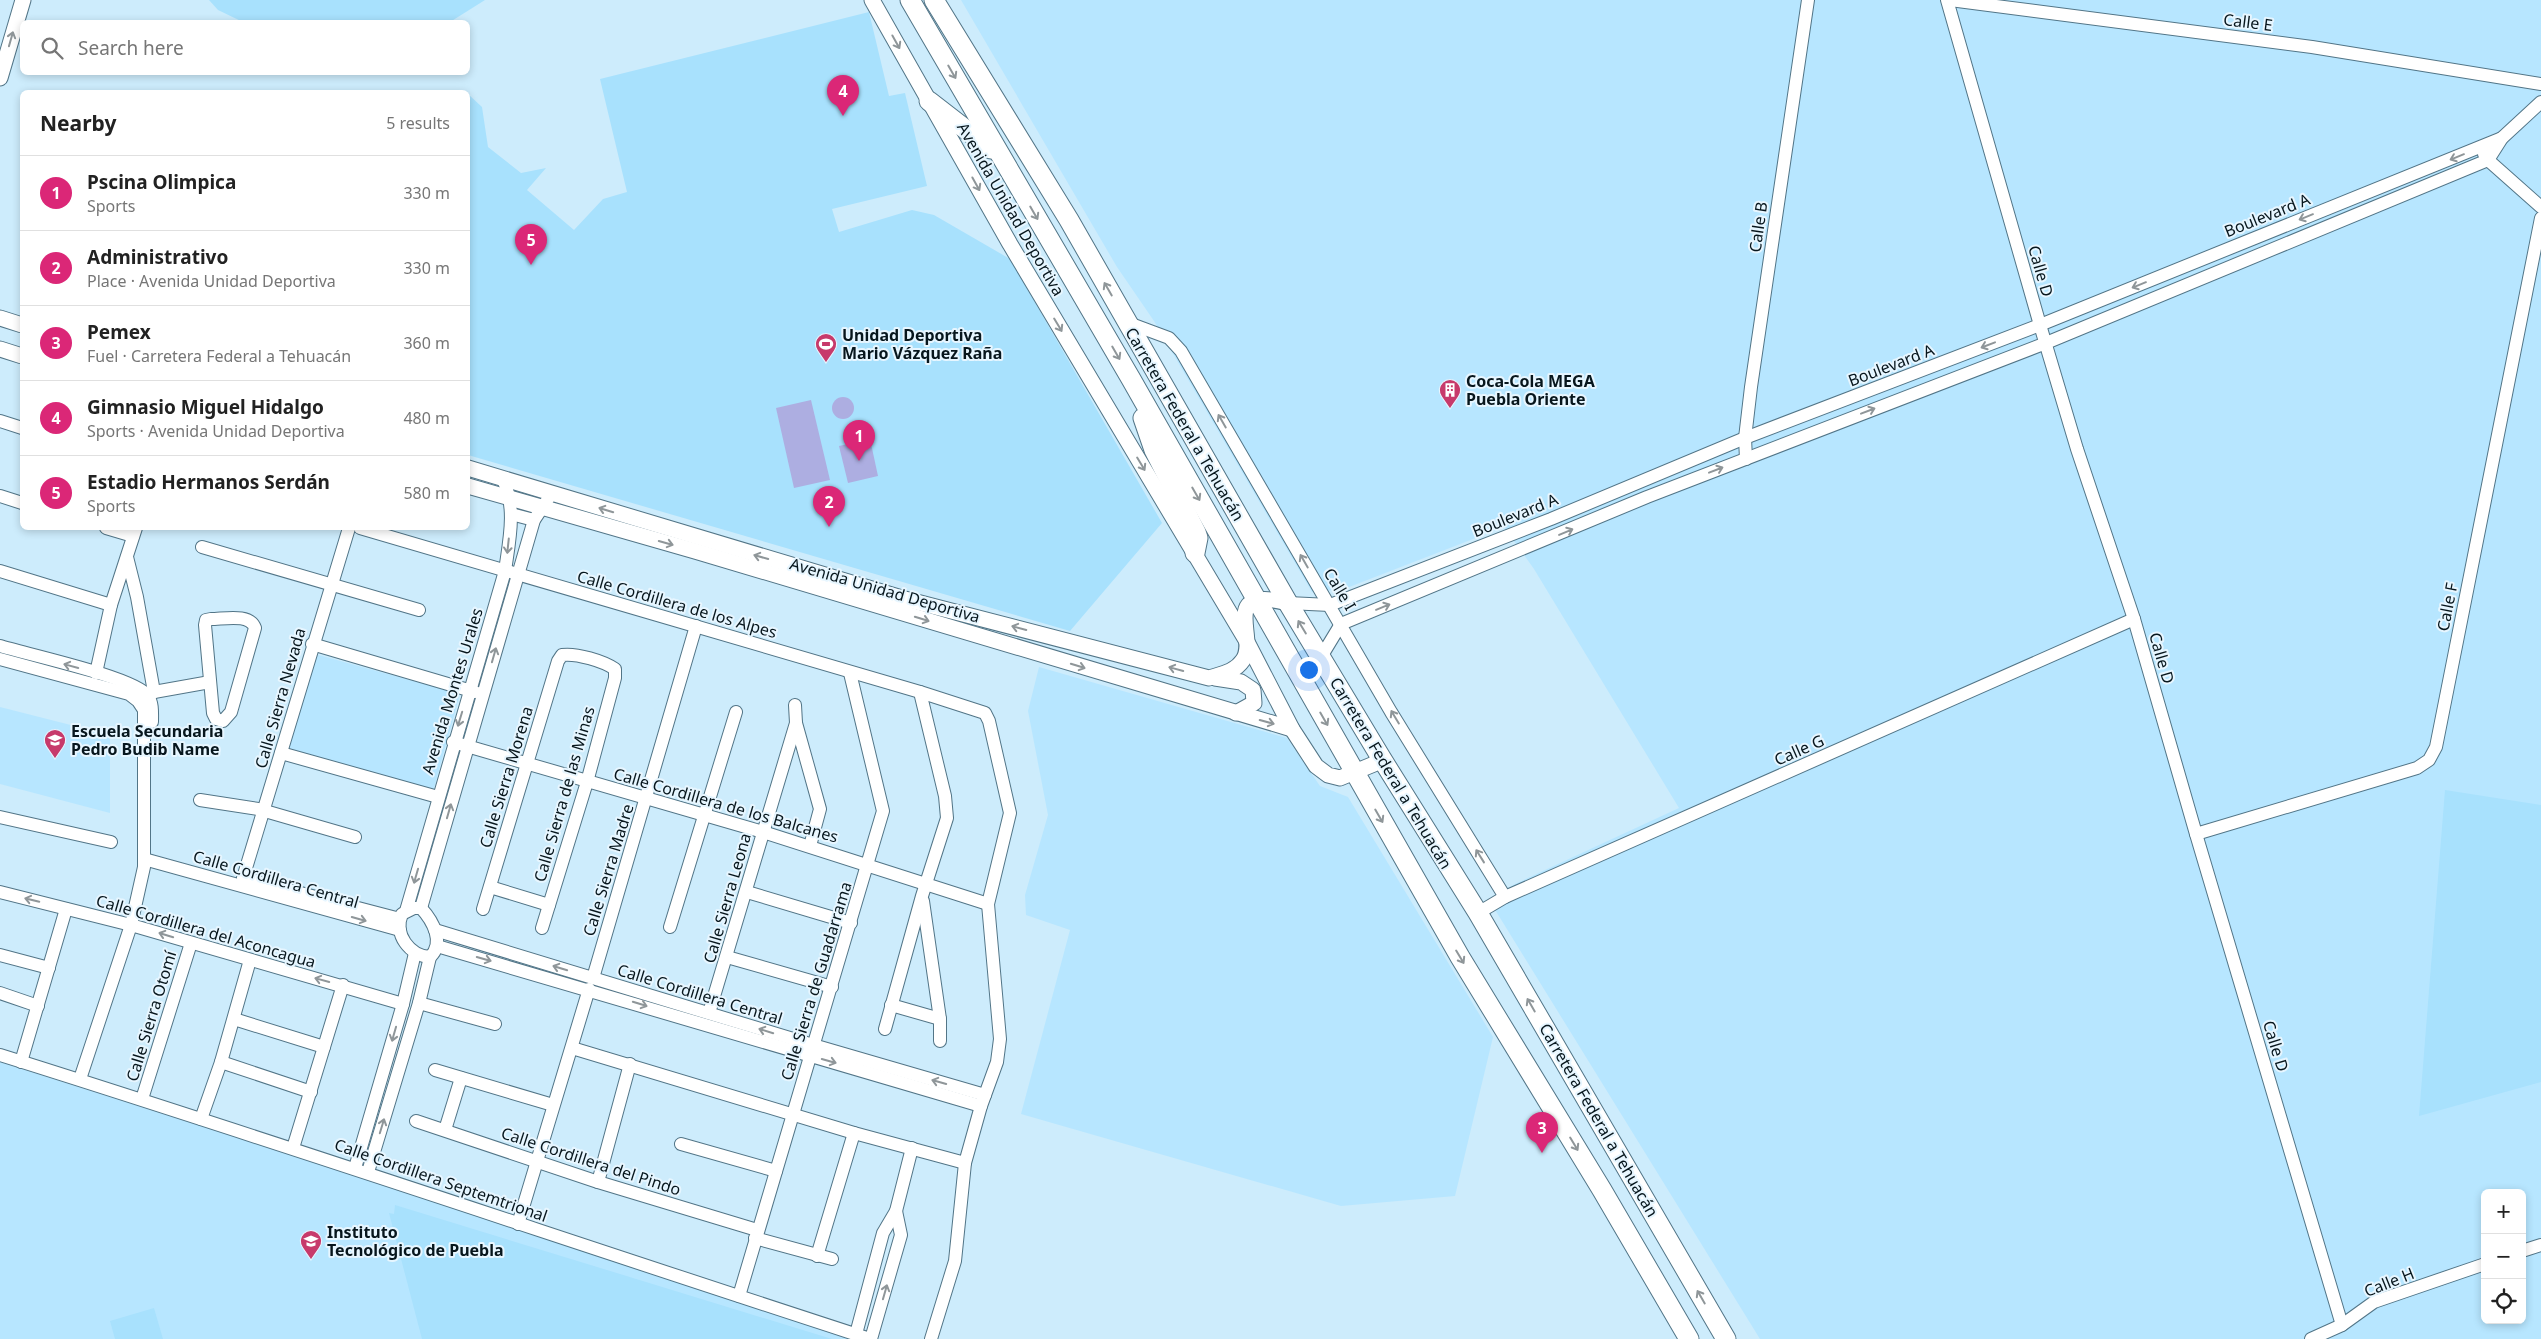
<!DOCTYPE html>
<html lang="en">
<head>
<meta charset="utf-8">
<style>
	:root { --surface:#fff; --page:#f6f6f6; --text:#222; --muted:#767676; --line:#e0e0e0; --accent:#db2777 }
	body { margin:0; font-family:"Noto Sans",sans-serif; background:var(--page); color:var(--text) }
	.controls { position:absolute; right:15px; bottom:15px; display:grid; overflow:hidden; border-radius:8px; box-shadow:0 2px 8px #0003 }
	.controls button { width:45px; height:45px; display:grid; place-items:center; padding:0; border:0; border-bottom:1px solid var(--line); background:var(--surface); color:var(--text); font:25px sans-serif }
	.you { position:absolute; left:1308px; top:669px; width:18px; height:18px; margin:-12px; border:4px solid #fff; border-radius:50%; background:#1a73e8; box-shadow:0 0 0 8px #1a73e833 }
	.badge { display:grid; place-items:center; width:32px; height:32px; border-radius:50%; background:var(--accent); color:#fff; font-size:16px; font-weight:700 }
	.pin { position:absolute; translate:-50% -41px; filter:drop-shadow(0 1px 2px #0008) }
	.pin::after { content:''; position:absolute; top:26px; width:18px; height:15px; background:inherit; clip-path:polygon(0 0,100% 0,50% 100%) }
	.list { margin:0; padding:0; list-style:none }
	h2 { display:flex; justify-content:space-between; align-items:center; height:65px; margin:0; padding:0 20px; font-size:21px }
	h2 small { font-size:16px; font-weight:400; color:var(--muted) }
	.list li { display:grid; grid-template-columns:32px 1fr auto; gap:15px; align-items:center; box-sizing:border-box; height:75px; padding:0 20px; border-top:1px solid var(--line) }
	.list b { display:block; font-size:19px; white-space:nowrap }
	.list p { margin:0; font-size:16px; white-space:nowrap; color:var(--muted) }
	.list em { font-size:16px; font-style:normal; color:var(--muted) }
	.icon { flex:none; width:28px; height:28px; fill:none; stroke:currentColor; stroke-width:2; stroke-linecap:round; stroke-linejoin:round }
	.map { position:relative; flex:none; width:2541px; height:1339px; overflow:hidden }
	.search { position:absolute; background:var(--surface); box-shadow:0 2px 8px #0003; left:20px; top:20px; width:450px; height:55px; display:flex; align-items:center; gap:12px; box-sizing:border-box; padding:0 18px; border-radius:8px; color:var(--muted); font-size:19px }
	.panel { position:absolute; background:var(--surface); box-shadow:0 2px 8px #0003; left:20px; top:90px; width:450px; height:440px; border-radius:8px }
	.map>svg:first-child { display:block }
	.built { fill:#b7e6ff; fill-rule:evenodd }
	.green { fill:#a8e1fd }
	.water { fill:#adaee1 }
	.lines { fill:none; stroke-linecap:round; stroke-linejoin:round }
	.minor-casing { stroke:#527587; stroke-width:14 }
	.tertiary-casing { stroke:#527587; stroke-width:17 }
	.primary-casing { stroke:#527587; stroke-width:21 }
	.minor { stroke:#fff; stroke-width:12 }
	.tertiary { stroke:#fff; stroke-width:15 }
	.primary { stroke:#fff; stroke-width:19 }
	.oneway { stroke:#8f9699 }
	.labels { text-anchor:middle; stroke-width:4; stroke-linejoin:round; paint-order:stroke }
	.street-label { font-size:16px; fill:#07161d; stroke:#e7f6ff }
	.poi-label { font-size:16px; font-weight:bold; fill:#07161d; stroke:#e7f6ff; text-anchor:start }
</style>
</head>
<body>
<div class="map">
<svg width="2541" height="1339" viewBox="0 0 2541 1339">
	<rect width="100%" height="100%" fill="#cdecfc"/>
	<g class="built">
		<path d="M961,0H2541V1339H1760L1489,900L1515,884L1679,808L1534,569L1504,527L1344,589L1312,592L1154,321L1117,267ZM2485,1193H2522V1320H2485Z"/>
		<polygon points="315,654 460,694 433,792 287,752"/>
		<polygon points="1039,667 1287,738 1320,786 1348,797 1493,1037 1455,1196 1341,1206 1021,1114 1070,930 1026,915 1025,895 1048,815 1028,711"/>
		<polygon points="0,707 110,735 110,813 0,784"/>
		<polygon points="0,1062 870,1339 0,1339"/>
	</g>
	<g class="green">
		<polygon points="209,0 485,0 450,22 243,22 218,10"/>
		<polygon points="869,12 889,96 905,93 927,186 832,209 839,232 912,210 934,215 1010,259 1162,523 1070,631 468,455 468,94 482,107 488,147 521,173 546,168 527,190 574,230 603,199 627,192 600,79"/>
		<polygon points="2445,790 2541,805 2541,1082 2419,1116"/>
		<polygon points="395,1205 832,1339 422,1339 389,1213 394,1214"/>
		<polygon points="154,1308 163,1339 115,1339 110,1321"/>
	</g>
	<g class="water">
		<circle cx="843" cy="408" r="11"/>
		<polygon points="811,400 830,480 794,488 776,408"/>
		<polygon points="870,439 878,476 848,483 839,446"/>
	</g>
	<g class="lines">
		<g class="minor-casing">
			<g id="minor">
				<polyline points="1947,0 2040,325 2077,449 2134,619 2196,834 2342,1325"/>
				<polyline points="1950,0 2312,47 2541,84"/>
				<polyline points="2484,154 2488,160 2541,207"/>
				<polyline points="1126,322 1169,338 1181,351 1391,712 1505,897"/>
				<polyline points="0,421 22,428"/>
				<polyline points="1746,459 1745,438 1751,387 1808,0"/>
				<polyline points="0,496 22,503"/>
				<polyline points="511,514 534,520"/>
				<polyline points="106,528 133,536"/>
				<polyline points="360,528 920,692 985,713 989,721 1010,813 988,904 1000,1039 997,1062 981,1106 965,1163 955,1261 931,1339"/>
				<polyline points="202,547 419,610"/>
				<polyline points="127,557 137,597 154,692"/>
				<polyline points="0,571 111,605"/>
				<polyline points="1288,603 1330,605 1551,519 1745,438 2040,325 2502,138"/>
				<path d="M211,619C224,619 250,613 255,628L231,712L223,721L216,719L213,713L205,625L206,620Z"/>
				<polyline points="312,644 475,692"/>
				<path d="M0,646C26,654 137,678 148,696C153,703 152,714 152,722"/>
				<polyline points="1321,657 1341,624 1647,497 2046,343 2488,160 2502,138 2541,102"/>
				<polyline points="0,659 129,694 138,701 144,710 144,867 131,925 80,1079"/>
				<polyline points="96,673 111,605 136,528"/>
				<polyline points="147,696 154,692 210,682"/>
				<polyline points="796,723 820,809 810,846"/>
				<polyline points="453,742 763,832 988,904"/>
				<polyline points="281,753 438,797"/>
				<polyline points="200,800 258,809 355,837"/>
				<polyline points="0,817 111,842"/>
				<polyline points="2196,834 2417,768 2429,760 2436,747 2541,218"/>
				<polyline points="144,859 400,930"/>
				<polyline points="243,878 349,528"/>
				<polyline points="247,879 400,919"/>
				<polyline points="490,887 549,905"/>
				<polyline points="0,892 131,925 403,1004"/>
				<polyline points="747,892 851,923"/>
				<polyline points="923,901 940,1019 940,1041"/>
				<path d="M414,908H421C433,921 445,943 430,957C410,956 393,934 402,914Z"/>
				<polyline points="421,908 534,520 548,499"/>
				<path d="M483,909L558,661L562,655C577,653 603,661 615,669V678L587,782L542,928"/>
				<path d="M406,911L505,571C509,542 517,507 503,480"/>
				<polyline points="1478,913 1505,897 2134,619"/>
				<polyline points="670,927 736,712"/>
				<polyline points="435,930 813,1045 985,1095"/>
				<polyline points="437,946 981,1106"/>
				<polyline points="0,955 49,968"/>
				<polyline points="727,957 832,987"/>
				<polyline points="593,978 696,626"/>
				<polyline points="0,993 38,1006"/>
				<polyline points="419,1003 495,1024"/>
				<polyline points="891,1005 940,1019"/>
				<polyline points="709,1013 796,723 795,705"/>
				<polyline points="234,1019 324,1047"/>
				<polyline points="885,1029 922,896 947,818 945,796 920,692"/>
				<polyline points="572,1048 854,1133 965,1163"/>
				<path d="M0,1055C291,1146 580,1245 870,1339"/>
				<polyline points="21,1062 66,909"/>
				<polyline points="221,1062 311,1092"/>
				<polyline points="435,1070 553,1105"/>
				<polyline points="142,1099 191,943"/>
				<polyline points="201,1119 221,1062 250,960"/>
				<polyline points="416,1121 598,1182 757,1230"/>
				<polyline points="445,1130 461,1078"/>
				<polyline points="681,1144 776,1171"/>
				<polyline points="293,1148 343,985"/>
				<polyline points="355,1168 403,1004 415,953"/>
				<polyline points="368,1172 419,1003 430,957"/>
				<polyline points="598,1182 630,1064"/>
				<polyline points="518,1224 589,989"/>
				<polyline points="755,1238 832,1259"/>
				<polyline points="2522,1251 2541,1245"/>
				<polyline points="817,1256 854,1133"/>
				<polyline points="739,1296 883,811 850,673"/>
				<polyline points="856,1334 883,1233 896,1211 912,1148"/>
				<polyline points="871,1339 901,1235 896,1211"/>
				<polyline points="2311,1339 2342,1325 2374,1302 2485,1264"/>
			</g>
		</g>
		<g class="tertiary-casing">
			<g id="tertiary">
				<polyline points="872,0 1010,244 1246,640 1292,729 1316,766 1328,775 1340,778 1374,764 1380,756"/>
				<polyline points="0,78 23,0"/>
				<polyline points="0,318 22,325"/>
				<polyline points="0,349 22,356"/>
				<path d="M468,468L905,599L1209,678C1222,674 1235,672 1243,660C1259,638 1217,585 1288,603"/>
				<polyline points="468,486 695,551 1292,729"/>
				<polyline points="1215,678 1241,682 1253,690 1254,703 1236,713"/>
			</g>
		</g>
		<g class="primary-casing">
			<g id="primary">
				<polyline points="910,0 1131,379 1460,957 1602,1190 1689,1339"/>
				<polyline points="934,0 1069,220 1288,603 1380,756 1478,913 1726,1339"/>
				<polyline points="929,101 991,149"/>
				<polyline points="1143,418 1154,450 1196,532 1198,538 1195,553"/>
			</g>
		</g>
		<use href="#minor" class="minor"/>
		<use href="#tertiary" class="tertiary"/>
		<use href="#primary" class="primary"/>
	</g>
	<defs><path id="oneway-shaft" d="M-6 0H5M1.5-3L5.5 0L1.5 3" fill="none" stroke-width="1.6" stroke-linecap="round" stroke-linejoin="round" transform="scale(1.25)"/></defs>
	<g class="oneway">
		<use href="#oneway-shaft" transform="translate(11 39) rotate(-74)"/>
		<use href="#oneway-shaft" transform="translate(896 42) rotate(61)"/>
		<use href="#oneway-shaft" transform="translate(952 72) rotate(60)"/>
		<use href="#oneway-shaft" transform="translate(2457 157) rotate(158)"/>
		<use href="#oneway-shaft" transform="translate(976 184) rotate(61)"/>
		<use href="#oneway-shaft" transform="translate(1034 213) rotate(60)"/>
		<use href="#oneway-shaft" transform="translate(2306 217) rotate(158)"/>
		<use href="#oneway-shaft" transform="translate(2139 285) rotate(158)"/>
		<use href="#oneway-shaft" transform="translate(1108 289) rotate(-120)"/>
		<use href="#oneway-shaft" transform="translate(1058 325) rotate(59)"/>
		<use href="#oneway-shaft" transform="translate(1988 345) rotate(159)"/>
		<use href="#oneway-shaft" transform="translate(1116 353) rotate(60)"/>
		<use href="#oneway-shaft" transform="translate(1868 411) rotate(-21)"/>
		<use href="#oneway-shaft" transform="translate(1222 421) rotate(-120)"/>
		<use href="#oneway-shaft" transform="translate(1141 464) rotate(59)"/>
		<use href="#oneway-shaft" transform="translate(1716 470) rotate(-21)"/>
		<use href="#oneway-shaft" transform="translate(1196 494) rotate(60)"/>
		<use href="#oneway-shaft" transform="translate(606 510) rotate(-163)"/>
		<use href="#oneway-shaft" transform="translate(1566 532) rotate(-23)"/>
		<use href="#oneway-shaft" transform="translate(666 543) rotate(16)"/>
		<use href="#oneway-shaft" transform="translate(508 546) rotate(96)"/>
		<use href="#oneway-shaft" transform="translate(761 557) rotate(-164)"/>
		<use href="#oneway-shaft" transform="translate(1304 561) rotate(-120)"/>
		<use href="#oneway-shaft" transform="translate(1383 607) rotate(-22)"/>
		<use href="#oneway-shaft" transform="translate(922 619) rotate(17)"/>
		<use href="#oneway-shaft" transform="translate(1302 627) rotate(-121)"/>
		<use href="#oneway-shaft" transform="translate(1019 628) rotate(-165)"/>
		<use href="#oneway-shaft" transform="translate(494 655) rotate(-74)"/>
		<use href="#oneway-shaft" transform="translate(71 666) rotate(-165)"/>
		<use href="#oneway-shaft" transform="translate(1078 666) rotate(17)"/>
		<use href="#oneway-shaft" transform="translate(1176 669) rotate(-165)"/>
		<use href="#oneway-shaft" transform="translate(1395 717) rotate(-121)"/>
		<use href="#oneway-shaft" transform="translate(460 719) rotate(107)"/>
		<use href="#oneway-shaft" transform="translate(1324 719) rotate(60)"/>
		<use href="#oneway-shaft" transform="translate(1267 722) rotate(15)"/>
		<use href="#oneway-shaft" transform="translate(449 811) rotate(-74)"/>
		<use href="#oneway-shaft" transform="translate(1379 816) rotate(60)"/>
		<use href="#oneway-shaft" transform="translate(1480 856) rotate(-122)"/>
		<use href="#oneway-shaft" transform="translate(416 876) rotate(106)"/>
		<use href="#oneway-shaft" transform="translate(32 900) rotate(-166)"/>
		<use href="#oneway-shaft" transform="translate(359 919) rotate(16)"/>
		<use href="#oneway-shaft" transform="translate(166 935) rotate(-163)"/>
		<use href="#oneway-shaft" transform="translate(1460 957) rotate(59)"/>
		<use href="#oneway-shaft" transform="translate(484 959) rotate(16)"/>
		<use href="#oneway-shaft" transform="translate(560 968) rotate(-163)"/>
		<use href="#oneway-shaft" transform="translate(322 980) rotate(-165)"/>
		<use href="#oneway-shaft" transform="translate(640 1004) rotate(17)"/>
		<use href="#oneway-shaft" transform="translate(1531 1005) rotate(-120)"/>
		<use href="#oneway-shaft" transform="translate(766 1031) rotate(-163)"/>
		<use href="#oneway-shaft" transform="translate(394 1034) rotate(106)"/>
		<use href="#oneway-shaft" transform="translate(829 1061) rotate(16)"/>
		<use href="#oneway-shaft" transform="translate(939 1082) rotate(-164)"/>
		<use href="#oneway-shaft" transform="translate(382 1126) rotate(-73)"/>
		<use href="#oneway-shaft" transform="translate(1574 1144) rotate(59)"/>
		<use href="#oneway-shaft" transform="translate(885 1292) rotate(-74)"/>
		<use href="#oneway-shaft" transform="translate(1701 1297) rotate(-120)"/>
	</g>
	<defs>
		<g id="stadium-pin" transform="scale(1.125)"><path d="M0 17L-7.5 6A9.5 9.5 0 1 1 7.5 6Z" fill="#c73a6b" stroke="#e7f6ff"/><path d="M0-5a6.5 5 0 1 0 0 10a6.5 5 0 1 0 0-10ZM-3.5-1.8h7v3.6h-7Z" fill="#fff"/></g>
		<g id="building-pin" transform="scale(1.125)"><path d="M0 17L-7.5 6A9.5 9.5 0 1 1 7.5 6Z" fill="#c73a6b" stroke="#e7f6ff"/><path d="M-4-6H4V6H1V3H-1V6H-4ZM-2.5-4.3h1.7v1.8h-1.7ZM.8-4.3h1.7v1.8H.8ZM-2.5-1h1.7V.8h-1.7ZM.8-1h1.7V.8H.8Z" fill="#fff"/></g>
		<g id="school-pin" transform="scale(1.125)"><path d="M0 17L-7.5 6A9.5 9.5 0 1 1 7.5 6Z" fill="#c73a6b" stroke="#e7f6ff"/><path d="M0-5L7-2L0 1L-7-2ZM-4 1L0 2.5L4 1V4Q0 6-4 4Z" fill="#fff"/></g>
		<g id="university-pin" transform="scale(1.125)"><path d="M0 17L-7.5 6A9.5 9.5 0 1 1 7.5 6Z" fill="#c73a6b" stroke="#e7f6ff"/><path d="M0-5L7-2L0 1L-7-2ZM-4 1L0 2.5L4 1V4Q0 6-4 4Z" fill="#fff"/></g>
	</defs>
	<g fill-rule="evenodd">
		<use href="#stadium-pin" x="826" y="344"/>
		<use href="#building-pin" x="1450" y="390"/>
		<use href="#school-pin" x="55" y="740"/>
		<use href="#university-pin" x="311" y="1241"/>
	</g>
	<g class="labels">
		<g class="street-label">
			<text transform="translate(2248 22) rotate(7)" y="6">Calle E</text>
			<text transform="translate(1011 209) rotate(60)" y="6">Avenida Unidad Deportiva</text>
			<text transform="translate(2267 215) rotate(-22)" y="6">Boulevard A</text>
			<text transform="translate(1758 227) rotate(-82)" y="6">Calle B</text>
			<text transform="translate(2041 271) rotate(74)" y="6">Calle D</text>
			<text transform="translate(1891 365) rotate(-21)" y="6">Boulevard A</text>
			<text transform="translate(1185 424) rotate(60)" y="6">Carretera Federal a Tehuacán</text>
			<text transform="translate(1515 515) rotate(-22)" y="6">Boulevard A</text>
			<text transform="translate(1340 589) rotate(59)" y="6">Calle I</text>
			<text transform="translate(885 590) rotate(16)" y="6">Avenida Unidad Deportiva</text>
			<text transform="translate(677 604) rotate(16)" y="6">Calle Cordillera de los Alpes</text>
			<text transform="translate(2447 607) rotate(-79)" y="6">Calle F</text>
			<text transform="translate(2162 658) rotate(74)" y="6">Calle D</text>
			<text transform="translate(452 691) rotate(-73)" y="6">Avenida Montes Urales</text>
			<text transform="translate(280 698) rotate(-74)" y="6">Calle Sierra Nevada</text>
			<text transform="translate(1799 750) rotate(-24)" y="6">Calle G</text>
			<text transform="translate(1391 773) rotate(59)" y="6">Carretera Federal a Tehuacán</text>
			<text transform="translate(506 777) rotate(-73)" y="6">Calle Sierra Morena</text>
			<text transform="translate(564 794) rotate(-74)" y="6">Calle Sierra de las Minas</text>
			<text transform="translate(726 805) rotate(16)" y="6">Calle Cordillera de los Balcanes</text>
			<text transform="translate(608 870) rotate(-73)" y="6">Calle Sierra Madre</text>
			<text transform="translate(276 879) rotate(16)" y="6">Calle Cordillera Central</text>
			<text transform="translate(727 898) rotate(-74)" y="6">Calle Sierra Leona</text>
			<text transform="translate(206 931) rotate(16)" y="6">Calle Cordillera del Aconcagua</text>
			<text transform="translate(816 981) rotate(-73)" y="6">Calle Sierra de Guadarrama</text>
			<text transform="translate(700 994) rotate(17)" y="6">Calle Cordillera Central</text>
			<text transform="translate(151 1016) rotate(-73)" y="6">Calle Sierra Otomí</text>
			<text transform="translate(2276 1046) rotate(73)" y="6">Calle D</text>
			<text transform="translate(1599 1120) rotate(60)" y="6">Carretera Federal a Tehuacán</text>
			<text transform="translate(591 1161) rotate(18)" y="6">Calle Cordillera del Pindo</text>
			<text transform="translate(441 1180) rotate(19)" y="6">Calle Cordillera Septemtrional</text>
			<text transform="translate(2389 1282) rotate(-22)" y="6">Calle H</text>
		</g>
		<g class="poi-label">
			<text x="842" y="341">Unidad Deportiva<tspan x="842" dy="18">Mario Vázquez Raña</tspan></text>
			<text x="1466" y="387">Coca-Cola MEGA<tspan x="1466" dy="18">Puebla Oriente</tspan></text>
			<text x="71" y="737">Escuela Secundaria<tspan x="71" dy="18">Pedro Budib Name</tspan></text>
			<text x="327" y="1238">Instituto<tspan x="327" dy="18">Tecnológico de Puebla</tspan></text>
		</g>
	</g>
</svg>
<div class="controls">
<button>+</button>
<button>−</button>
<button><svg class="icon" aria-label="locate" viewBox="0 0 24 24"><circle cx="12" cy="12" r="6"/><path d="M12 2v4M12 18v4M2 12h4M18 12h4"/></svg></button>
</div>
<div class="you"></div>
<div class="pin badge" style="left:859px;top:461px">1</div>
<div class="pin badge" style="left:829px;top:527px">2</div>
<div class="pin badge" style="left:1542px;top:1153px">3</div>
<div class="pin badge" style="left:843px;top:116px">4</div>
<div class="pin badge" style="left:531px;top:265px">5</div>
<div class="search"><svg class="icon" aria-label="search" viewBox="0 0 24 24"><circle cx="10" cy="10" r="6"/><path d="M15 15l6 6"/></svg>Search here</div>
<section class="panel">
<h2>Nearby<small>5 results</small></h2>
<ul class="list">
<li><span class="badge">1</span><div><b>Pscina Olimpica</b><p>Sports</p></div><em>330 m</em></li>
<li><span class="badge">2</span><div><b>Administrativo</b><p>Place · Avenida Unidad Deportiva</p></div><em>330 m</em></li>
<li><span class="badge">3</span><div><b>Pemex</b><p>Fuel · Carretera Federal a Tehuacán</p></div><em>360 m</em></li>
<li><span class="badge">4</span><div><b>Gimnasio Miguel Hidalgo</b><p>Sports · Avenida Unidad Deportiva</p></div><em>480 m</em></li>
<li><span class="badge">5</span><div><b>Estadio Hermanos Serdán</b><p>Sports</p></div><em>580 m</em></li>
</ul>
</section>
</div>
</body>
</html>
